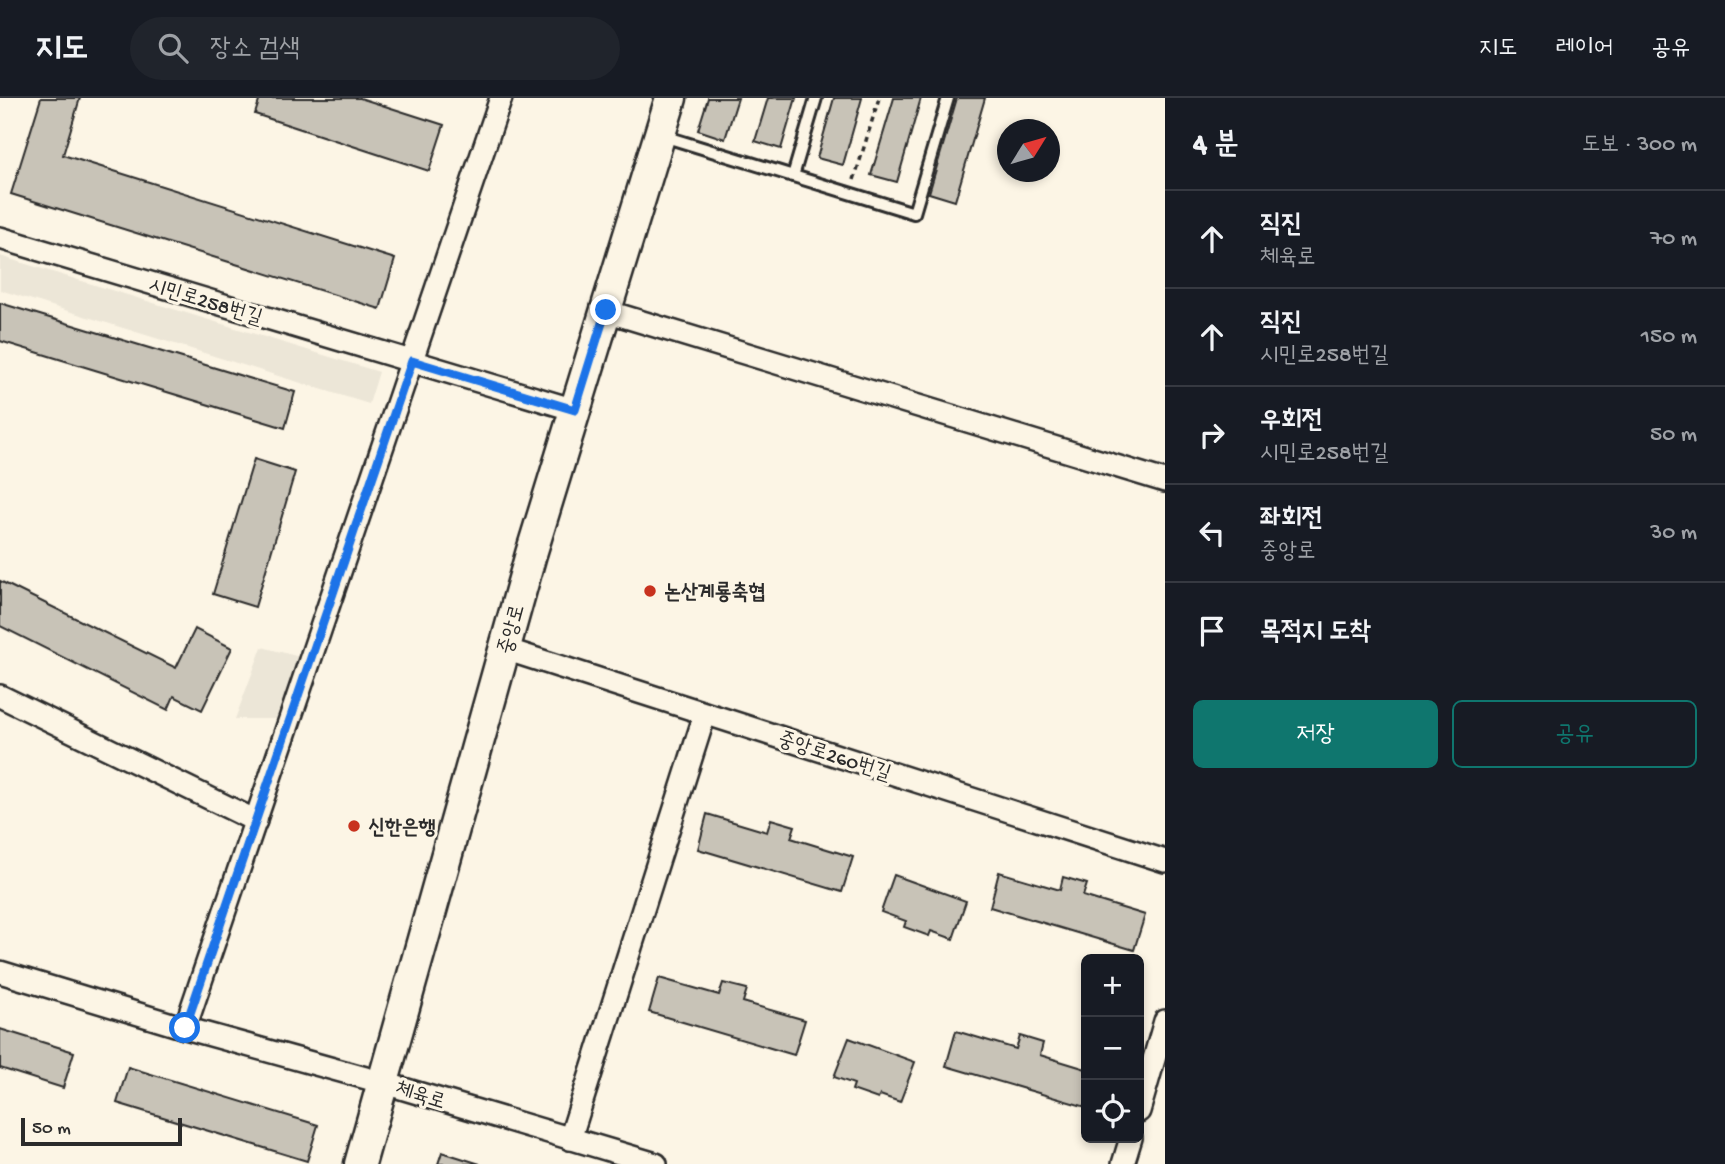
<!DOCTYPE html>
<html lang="ko">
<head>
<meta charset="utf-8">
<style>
	:root { --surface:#171b24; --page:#20242c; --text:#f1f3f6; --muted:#9ea1a6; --line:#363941; --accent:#0f766e }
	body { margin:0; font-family:"Gochi Hand","Poor Story",sans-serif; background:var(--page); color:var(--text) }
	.controls { position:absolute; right:21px; bottom:21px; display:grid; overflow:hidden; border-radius:10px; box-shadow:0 4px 10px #0003 }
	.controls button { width:63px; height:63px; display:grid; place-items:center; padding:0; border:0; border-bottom:2px solid var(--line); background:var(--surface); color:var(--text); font:35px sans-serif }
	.compass { position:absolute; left:997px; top:21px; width:63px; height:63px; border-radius:50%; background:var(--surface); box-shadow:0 4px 10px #0003; rotate:53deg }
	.scale { position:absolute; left:21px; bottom:18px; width:161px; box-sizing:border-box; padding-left:7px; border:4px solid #2b2b2b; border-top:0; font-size:19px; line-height:24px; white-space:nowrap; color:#2b2b2b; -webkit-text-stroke:5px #fcf5e5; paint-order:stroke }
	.stop { position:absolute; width:21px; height:21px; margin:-16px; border:5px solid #1a73e8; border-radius:50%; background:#fff }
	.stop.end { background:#1a73e8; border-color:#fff; box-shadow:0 2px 7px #0008 }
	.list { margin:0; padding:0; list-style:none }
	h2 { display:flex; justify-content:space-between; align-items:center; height:91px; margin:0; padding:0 28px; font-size:30px }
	h2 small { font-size:23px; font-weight:400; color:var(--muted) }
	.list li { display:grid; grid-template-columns:46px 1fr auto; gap:21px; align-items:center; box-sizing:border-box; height:98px; padding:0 28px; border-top:2px solid var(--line) }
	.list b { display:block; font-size:26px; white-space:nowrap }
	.list p { margin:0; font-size:23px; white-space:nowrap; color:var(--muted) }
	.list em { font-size:23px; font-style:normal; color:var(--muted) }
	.actions { display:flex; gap:14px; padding:21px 28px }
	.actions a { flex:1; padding:16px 0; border:2px solid var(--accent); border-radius:10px; text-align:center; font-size:24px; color:var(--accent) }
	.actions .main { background:var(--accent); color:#fff }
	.icon { flex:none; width:38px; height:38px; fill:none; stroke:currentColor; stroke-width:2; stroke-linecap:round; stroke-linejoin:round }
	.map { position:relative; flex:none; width:1165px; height:1066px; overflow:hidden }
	header { display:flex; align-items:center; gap:42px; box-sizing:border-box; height:98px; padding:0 35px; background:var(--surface); border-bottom:2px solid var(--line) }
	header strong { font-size:33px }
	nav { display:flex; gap:38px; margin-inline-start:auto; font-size:24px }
	.search { width:490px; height:63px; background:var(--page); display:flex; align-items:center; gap:18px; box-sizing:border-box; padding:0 24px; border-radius:38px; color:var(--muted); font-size:26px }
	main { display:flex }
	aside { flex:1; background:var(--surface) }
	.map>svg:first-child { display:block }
	.built { fill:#ece6d7 }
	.building { fill:#c8c3b7; stroke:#2b2b2b; stroke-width:2 }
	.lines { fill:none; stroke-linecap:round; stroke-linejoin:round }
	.lane-casing { stroke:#2b2b2b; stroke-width:16 }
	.street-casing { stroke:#2b2b2b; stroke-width:26 }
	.secondary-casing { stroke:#2b2b2b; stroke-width:35 }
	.path { stroke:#2b2b2b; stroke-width:3.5; stroke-dasharray:5 5; stroke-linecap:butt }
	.lane { stroke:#fcf5e5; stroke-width:10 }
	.street { stroke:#fcf5e5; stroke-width:21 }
	.secondary { stroke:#fcf5e5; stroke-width:30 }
	.route { stroke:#1a73e8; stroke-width:9 }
	.poi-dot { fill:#c8321e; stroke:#fcf5e5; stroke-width:2.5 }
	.labels { text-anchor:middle; stroke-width:6; stroke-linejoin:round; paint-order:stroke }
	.street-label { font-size:21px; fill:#2b2b2b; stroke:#fcf5e5 }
	.poi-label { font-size:21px; font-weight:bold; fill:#2b2b2b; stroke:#fcf5e5; text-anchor:start }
</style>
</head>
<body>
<header>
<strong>지도</strong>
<div class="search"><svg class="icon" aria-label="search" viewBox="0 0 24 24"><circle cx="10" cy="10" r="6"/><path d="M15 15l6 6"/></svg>장소 검색</div>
<nav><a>지도</a><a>레이어</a><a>공유</a></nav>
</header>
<main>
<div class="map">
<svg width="1165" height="1066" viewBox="0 0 1165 1066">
	<rect width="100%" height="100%" fill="#fcf5e5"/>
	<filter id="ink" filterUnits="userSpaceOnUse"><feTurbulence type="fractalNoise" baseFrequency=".0143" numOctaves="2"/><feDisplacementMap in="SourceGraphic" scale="14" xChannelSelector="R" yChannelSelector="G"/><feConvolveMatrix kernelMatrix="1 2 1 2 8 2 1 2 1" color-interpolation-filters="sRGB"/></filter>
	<g filter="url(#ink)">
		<g class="built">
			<polygon points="0,158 379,274 369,306 0,192"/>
			<polygon points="262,549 300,559 277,621 235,621"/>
		</g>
		<g class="building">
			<polygon points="41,0 80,0 63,57 395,161 380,211 11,96"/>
			<polygon points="260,0 360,0 444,27 429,73 255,16"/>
			<polygon points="708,0 738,0 725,41 698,32"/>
			<polygon points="768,0 796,0 781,51 755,43"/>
			<polygon points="834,0 862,0 843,67 817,60"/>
			<polygon points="894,0 921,0 897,84 871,77"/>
			<polygon points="957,0 985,0 955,103 929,95"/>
			<polygon points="0,205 295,294 285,330 0,243"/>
			<polygon points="254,361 295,374 255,509 213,496"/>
			<polygon points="0,483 176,570 195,531 232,550 202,612 174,598 168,612 0,528"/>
			<polygon points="707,716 767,734 771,721 795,728 791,740 853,759 842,794 698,751"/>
			<polygon points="999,774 1060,792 1063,779 1087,786 1083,798 1145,817 1134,852 990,809"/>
			<polygon points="894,777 966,803 953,841 931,833 929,838 904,829 906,823 881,814"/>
			<polygon points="659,880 719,897 723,885 747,891 743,904 805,922 794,957 649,914"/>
			<polygon points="0,931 74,954 63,990 0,970"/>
			<polygon points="956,933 1016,951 1020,938 1043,945 1040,957 1086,971 1086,1009 946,968"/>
			<polygon points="849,940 915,964 900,1004 880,997 878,1001 852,992 854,986 834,979"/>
			<polygon points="128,969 318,1027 307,1063 117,1005"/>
			<polygon points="442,1054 480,1066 438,1066"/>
		</g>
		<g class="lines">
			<g class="lane-casing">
				<g id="lane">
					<polyline points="663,38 914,115 948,0"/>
					<polyline points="793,78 816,0"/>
				</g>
			</g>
			<g class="street-casing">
				<g id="street">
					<polyline points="0,140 575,312"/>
					<polyline points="606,213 1165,383"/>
					<polyline points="505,551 1165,763"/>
					<polyline points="0,598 256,723"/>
					<polyline points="0,874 185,930 384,985 656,1066"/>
					<polyline points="185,930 501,0"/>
					<polyline points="1139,1013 1165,923"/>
					<polyline points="570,1041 705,616"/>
					<polyline points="1123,1066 1131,1040"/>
				</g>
			</g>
			<g class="secondary-casing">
				<polyline id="secondary" points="360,1066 531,456 671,0"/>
			</g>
			<polyline class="path" points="854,82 879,0"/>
			<use href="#lane" class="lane"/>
			<use href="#street" class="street"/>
			<use href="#secondary" class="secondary"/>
		</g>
	</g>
	<g class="lines" filter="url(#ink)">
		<polyline class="route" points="185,930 412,263 575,312 606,212"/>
	</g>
	<g class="poi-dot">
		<circle cx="650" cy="493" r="7"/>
		<circle cx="354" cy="728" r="7"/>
	</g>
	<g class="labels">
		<g class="street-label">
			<text transform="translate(206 202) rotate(17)" y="7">시민로258번길</text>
			<text transform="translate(510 531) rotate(-75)" y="7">중앙로</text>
			<text transform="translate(835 657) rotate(18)" y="7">중앙로260번길</text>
			<text transform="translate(421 996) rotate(17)" y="7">체육로</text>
		</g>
		<g class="poi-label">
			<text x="664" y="500">논산계룡축협</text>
			<text x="368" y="735">신한은행</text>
		</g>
	</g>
</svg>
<div class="controls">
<button>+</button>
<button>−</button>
<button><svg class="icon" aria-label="locate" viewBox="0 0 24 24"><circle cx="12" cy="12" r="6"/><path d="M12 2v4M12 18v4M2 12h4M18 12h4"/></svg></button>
</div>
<svg class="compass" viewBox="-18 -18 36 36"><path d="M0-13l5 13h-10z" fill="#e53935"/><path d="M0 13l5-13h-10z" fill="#9ea1a6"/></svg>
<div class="scale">50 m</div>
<div class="stop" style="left:185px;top:930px"></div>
<div class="stop end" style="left:606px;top:212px"></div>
</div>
<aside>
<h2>4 분<small>도보 · 300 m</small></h2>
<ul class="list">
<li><svg class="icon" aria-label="ahead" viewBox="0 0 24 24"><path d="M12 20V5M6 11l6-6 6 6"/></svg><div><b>직진</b><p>체육로</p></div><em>70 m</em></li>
<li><svg class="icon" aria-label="ahead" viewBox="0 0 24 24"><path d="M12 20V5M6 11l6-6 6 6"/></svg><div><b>직진</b><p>시민로258번길</p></div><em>150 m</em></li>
<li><svg class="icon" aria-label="right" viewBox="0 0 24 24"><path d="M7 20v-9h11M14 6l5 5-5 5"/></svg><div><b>우회전</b><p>시민로258번길</p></div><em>50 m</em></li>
<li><svg class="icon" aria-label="left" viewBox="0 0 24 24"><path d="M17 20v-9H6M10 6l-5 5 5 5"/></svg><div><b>좌회전</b><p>중앙로</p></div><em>30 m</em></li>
<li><svg class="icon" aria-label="arrive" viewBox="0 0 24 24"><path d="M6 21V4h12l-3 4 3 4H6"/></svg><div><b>목적지 도착</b></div></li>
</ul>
<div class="actions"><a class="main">저장</a><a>공유</a></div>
</aside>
</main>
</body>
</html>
